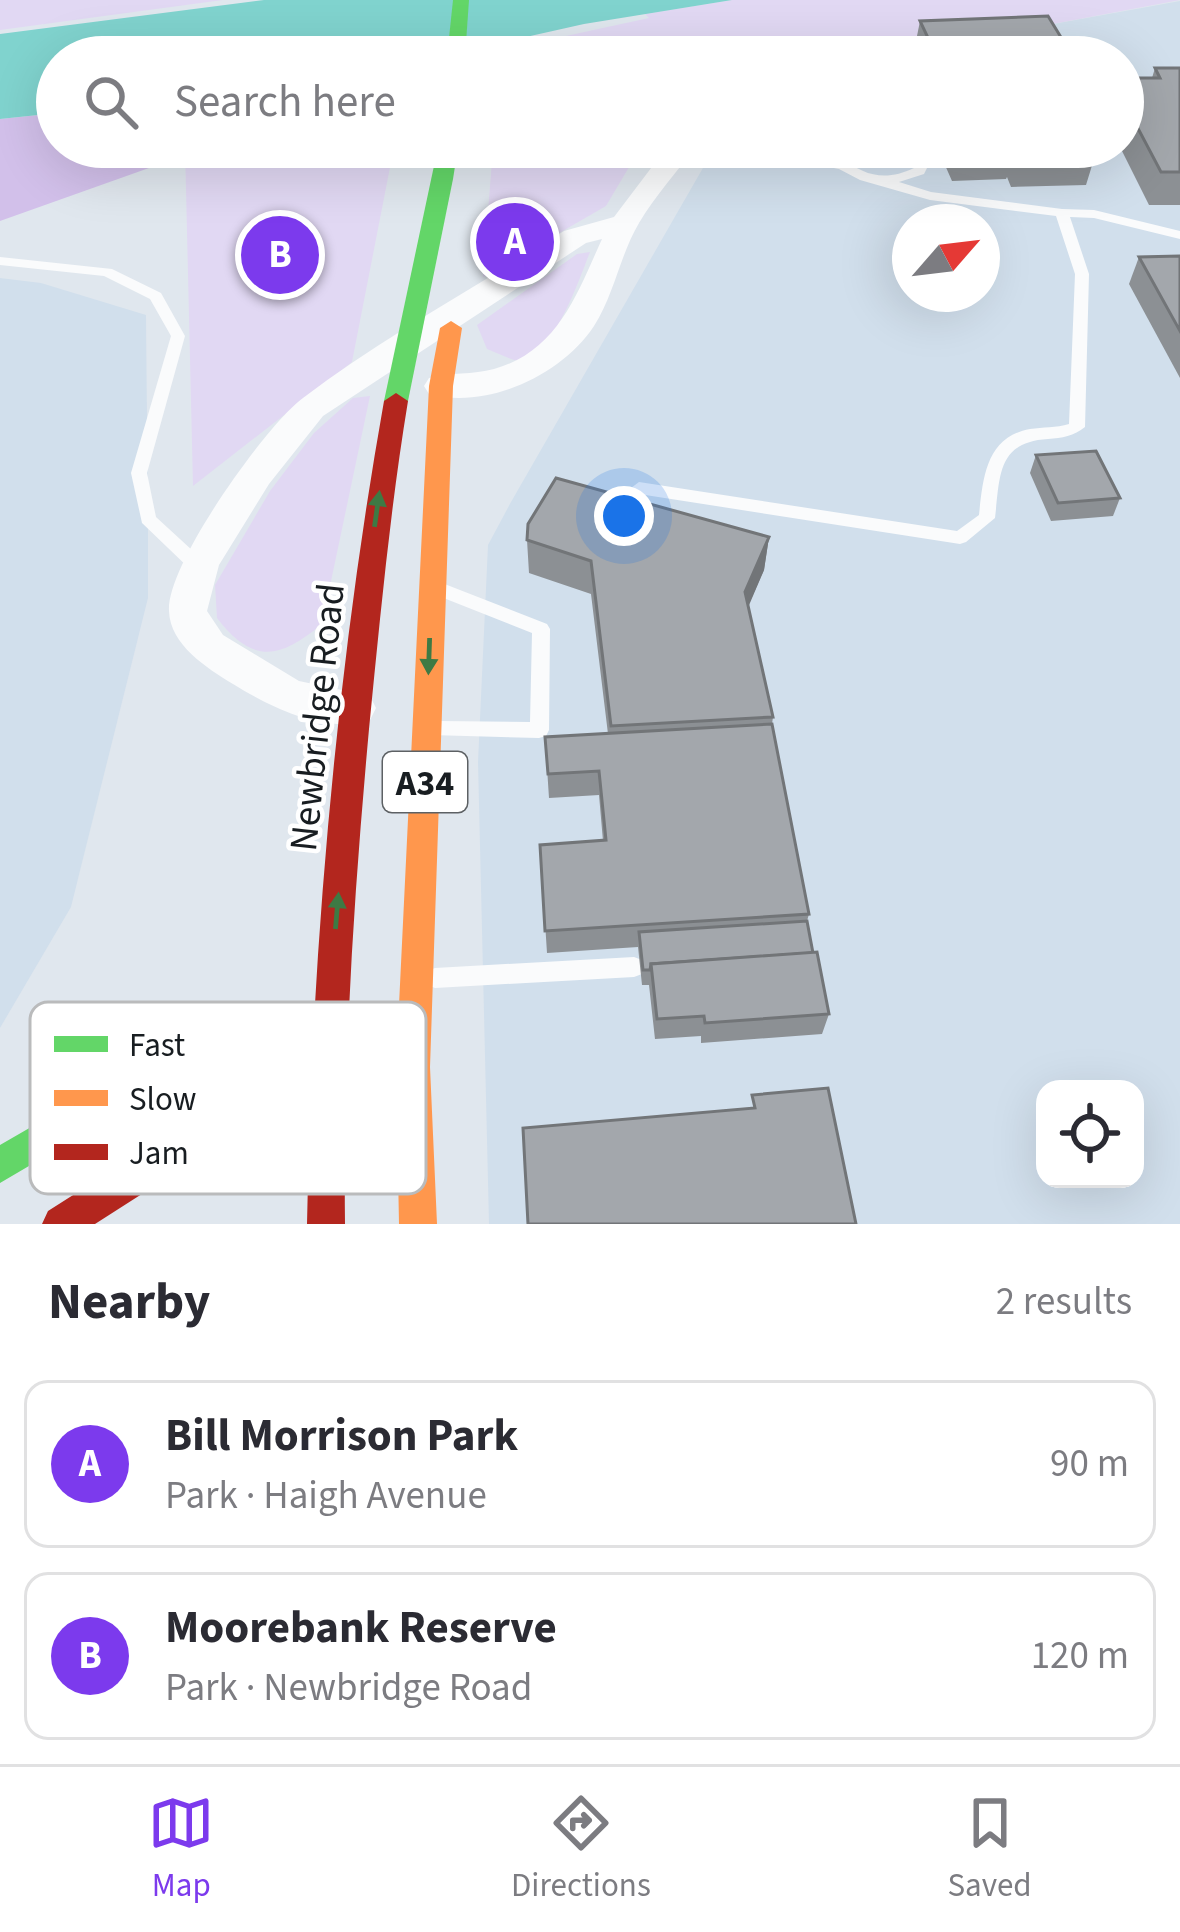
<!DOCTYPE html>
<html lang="en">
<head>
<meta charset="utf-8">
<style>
	:root { --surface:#fff; --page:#f2f2f3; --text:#2b2b33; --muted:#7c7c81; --line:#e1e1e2; --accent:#7c3aed }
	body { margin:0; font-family:"Source Sans 3",sans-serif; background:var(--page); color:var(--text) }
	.controls { position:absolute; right:36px; bottom:36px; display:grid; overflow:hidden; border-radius:24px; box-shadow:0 12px 48px #0002 }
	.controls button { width:108px; height:108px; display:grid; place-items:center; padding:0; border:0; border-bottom:3px solid var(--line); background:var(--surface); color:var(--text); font:60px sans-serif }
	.compass { position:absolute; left:892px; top:204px; width:108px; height:108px; border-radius:50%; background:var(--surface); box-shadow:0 12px 48px #0002; rotate:62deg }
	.you { position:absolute; left:624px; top:516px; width:42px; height:42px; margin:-30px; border:9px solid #fff; border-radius:50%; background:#1a73e8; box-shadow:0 0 0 18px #1a73e833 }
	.badge { display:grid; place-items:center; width:78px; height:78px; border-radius:50%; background:var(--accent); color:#fff; font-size:39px; font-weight:700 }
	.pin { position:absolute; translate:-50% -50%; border:6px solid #fff; box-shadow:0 3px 12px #0006 }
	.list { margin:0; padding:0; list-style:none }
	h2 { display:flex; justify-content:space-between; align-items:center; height:156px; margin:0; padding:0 48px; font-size:51px }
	h2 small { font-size:39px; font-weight:400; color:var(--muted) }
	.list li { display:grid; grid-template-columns:78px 1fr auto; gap:36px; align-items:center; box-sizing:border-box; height:168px; margin:0 24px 24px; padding:0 24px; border:3px solid var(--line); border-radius:24px }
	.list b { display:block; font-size:45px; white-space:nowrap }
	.list p { margin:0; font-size:39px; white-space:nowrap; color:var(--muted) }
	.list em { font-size:39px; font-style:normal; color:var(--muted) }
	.icon { flex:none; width:66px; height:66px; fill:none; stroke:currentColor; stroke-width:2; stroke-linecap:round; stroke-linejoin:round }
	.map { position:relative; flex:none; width:1180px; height:1224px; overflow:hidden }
	.search { position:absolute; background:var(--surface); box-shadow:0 12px 48px #0002; left:36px; right:36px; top:36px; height:132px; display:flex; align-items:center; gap:30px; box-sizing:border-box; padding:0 42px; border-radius:66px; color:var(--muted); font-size:45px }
	.sheet { height:540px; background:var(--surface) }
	nav { display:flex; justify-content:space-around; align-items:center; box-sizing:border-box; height:168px; border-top:3px solid var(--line); background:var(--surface); font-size:33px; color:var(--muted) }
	nav a { display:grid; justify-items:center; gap:6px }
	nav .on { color:var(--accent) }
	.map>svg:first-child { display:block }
	.built { fill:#d1dfec; fill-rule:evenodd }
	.green { fill:#e1d8f3 }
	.forest { fill:#d2c0ea }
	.water { fill:#80d3ce }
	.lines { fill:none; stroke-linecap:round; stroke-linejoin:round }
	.lane { fill:#fafbfc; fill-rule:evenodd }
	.street { fill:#fafbfc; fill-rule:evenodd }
	.fast { fill:#63d668; fill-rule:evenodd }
	.slow { fill:#ff974d; fill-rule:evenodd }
	.jam { fill:#b3261e; fill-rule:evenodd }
	.wall { fill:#8c9094 }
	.shaded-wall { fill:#727578 }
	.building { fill:#a3a7ac; stroke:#727578; stroke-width:3 }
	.oneway { fill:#3e7a44 }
	.labels { text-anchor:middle; stroke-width:9; stroke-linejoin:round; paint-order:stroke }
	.shield { fill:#fff; stroke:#5d6164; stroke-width:3 }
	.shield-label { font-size:36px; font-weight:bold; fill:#181d21 }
	.street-label { font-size:39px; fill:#181d21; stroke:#fff }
	.key { fill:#fff; stroke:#babbbc; stroke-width:3 }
	.key-label { font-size:33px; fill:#181d21 }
</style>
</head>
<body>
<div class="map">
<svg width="1180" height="1224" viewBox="0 0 1180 1224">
	<rect width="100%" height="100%" fill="#e0e7ee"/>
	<g class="built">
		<path d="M1180,1V1224H489L478,762L488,545L511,502L715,147H1123V57H872L917,37L1042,26ZM910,222H982V294H910ZM1045,1089H1135V1179H1045Z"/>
		<polygon points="0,278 41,283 146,315 148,519 148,598 71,907 0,1028"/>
	</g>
	<g class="green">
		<polygon points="0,0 223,0 0,30"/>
		<polygon points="732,0 1180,0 1042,26 917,37 872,57 722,57 699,48 694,57 501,57 501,50 649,18 645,14"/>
		<polygon points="185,147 394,147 352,362 193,486"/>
		<polygon points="493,147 641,147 606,206 483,277"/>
		<path d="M590,252C580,277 550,368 514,360C508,358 495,352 487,349L477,325L577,254Z"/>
		<path d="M370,396L322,624C281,658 254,666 217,618L215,585L270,491L314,433L353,398Z"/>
	</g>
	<polygon class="forest" points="57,113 57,147 208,147 0,221 0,119"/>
	<polygon class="water" points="264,0 732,0 584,24 436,57 57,57 57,113 0,119 0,34"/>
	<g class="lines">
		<g class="lane">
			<path d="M740,147H766L830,159V147H842V157C864,177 887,181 914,168L920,158L914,147H926L932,158L924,174L899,182L931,192L1062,209L1094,210L1180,231V239L1094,218L1070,217L1089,274L1085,427C1074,436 1062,438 1048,439C997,442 1000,476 995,518L966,542L960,544L639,494L631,488L639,482L957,531L979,515C983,478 986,437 1030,429C1043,427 1056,428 1069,424L1075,274L1056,216L930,200L860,180L839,169L746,151Z"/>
			<polygon points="0,257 112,269 161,293 185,336 147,473 156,517 205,562 208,567 205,572 193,572 142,523 131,473 171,336 150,299 104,276 0,265"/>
			<polygon points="442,583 547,624 550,629 549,730 546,736 539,738 431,735 428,729 431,723 438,721 530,722 532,633 436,595 433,590 436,585"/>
			<polygon points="634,957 642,960 645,967 642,974 634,977 435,988 427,985 424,978 427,971 435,968"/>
		</g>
		<path class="street" d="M667,147H695C677,172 655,196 639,223C620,255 614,295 594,326C562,375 487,410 429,394L424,386L429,378C450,372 473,375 494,369C558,351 577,294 602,239L586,243L323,416L269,484L219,565L207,611L223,635L299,681L370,696L376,708L370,720C326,735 270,707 233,684C207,668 170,645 169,611C166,565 266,425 303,398C385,336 478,286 564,231L614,217Z"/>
		<g class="fast">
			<polygon points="453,0 469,0 465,57 447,57"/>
			<polygon points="438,147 458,147 453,179 408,401 396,409 384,401"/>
			<polygon points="329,1012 341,1016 346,1028 341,1040 240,1059 177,1079 0,1183 0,1145 168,1048 240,1025"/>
		</g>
		<polygon class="slow" points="451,321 462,328 453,386 430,1067 437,1224 399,1224 396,1067 429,386 440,328"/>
		<path class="jam" d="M396,393L408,401C390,510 380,619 369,729C354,894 343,1058 345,1224H307L309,1138L252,1148L170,1176L95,1224H42L48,1211L147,1148L252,1112L310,1102C320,868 343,631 384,401Z"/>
	</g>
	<g class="wall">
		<polygon points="920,21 1073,57 920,57 915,46"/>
		<polygon points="1155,68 1180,68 1180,205 1149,205 1120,147 1123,147 1123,100 1152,78"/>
		<polygon points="937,147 1088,147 1094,159 1086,185 1011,187 1007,177 1006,179 952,181"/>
		<polygon points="1180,256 1180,378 1129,284 1139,257"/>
		<polygon points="1036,455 1120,498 1113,516 1051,521 1030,473"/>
		<polygon points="769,537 764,570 748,606 773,717 772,724 809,914 807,921 813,953 829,1014 822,1034 701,1043 701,1036 655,1039 649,985 642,985 638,947 547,953 540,845 603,841 599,795 549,798 545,737 608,734 591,594 529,573 527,540"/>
	</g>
	<polygon class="shaded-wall" points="769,537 764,570 741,624 745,592"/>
	<g class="building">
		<polygon points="1048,16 1073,57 937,57 920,21"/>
		<polygon points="1155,68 1180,68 1180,172 1161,172 1123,100 1123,78 1160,78"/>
		<polygon points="949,147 1004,147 1011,161 956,163"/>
		<polygon points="1012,147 1088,147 1094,159 1018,161"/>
		<polygon points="1180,256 1180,331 1139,257"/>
		<polygon points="1096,451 1120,498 1058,503 1036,455"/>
		<polygon points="556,478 769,537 745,592 773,717 611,726 591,561 527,540 528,524"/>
		<polygon points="772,724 809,914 545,931 540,845 606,840 599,771 548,774 545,737"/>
		<polygon points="807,921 813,953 651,964 650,970 643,970 639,932"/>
		<polygon points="817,952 829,1014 705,1023 704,1016 657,1019 651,964"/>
		<polygon points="828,1088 856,1224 528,1224 523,1128 755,1108 752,1095"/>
	</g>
	<defs><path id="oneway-solid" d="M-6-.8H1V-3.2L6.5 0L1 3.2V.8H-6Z" transform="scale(3)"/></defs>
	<g class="oneway">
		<use href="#oneway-solid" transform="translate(377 509) rotate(-82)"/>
		<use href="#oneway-solid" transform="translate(429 656) rotate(92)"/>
		<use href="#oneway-solid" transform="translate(337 911) rotate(-85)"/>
	</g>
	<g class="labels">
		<rect class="shield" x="383" y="752" width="84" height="60" rx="9"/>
		<g class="shield-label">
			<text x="425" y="795">A34</text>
		</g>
		<g class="street-label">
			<text transform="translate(316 717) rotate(-84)" y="14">Newbridge Road</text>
		</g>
	</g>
	<rect x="30" y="1002" width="396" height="192" rx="18" class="key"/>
	<rect x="54" y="1036" width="54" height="16" fill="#63d668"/>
	<rect x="54" y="1090" width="54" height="16" fill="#ff974d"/>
	<rect x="54" y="1144" width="54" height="16" fill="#b3261e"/>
	<g class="key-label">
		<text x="129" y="1056">Fast</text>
		<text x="129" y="1110">Slow</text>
		<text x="129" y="1164">Jam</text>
	</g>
</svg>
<div class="controls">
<button><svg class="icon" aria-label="locate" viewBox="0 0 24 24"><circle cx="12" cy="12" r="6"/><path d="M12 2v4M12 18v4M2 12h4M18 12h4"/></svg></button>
</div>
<svg class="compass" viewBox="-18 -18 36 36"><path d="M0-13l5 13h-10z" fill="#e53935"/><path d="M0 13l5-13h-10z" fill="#7c7c81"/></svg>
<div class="you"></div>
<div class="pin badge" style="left:515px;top:242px">A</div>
<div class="pin badge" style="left:280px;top:255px">B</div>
<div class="search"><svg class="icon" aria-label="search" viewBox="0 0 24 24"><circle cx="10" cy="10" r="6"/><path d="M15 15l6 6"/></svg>Search here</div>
</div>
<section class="sheet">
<h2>Nearby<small>2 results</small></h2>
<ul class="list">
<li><span class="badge">A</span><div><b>Bill Morrison Park</b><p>Park · Haigh Avenue</p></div><em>90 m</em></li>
<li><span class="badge">B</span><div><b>Moorebank Reserve</b><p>Park · Newbridge Road</p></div><em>120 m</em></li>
</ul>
</section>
<nav>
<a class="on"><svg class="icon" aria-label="map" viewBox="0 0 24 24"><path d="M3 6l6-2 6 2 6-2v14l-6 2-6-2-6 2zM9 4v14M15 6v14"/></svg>Map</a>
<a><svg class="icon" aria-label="directions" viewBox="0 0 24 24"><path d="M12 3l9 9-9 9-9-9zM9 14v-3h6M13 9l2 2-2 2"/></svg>Directions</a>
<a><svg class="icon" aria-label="saved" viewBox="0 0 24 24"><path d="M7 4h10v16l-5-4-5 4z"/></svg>Saved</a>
</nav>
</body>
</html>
